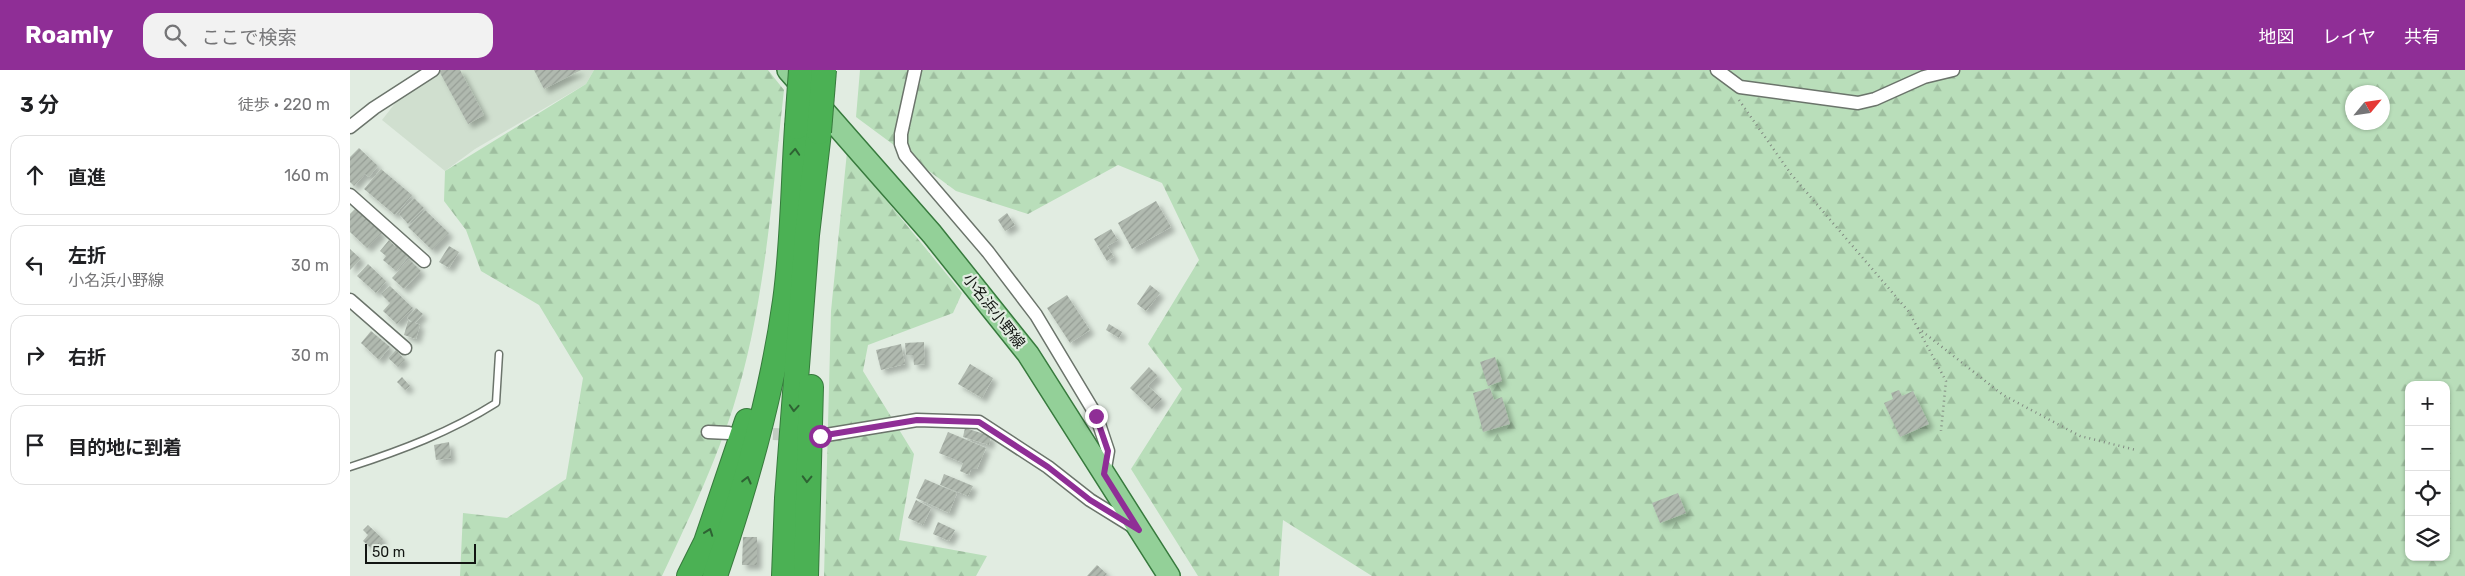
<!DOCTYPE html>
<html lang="ja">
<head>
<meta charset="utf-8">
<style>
	:root { --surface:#fff; --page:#f2f2f2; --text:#202124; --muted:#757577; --line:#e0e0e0; --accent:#8f2e96 }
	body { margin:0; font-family:Rubik,"Noto Sans JP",sans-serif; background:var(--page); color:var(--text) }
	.controls { position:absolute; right:15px; bottom:15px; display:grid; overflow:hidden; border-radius:10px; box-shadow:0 1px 4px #0004 }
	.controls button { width:45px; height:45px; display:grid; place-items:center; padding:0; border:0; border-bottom:1px solid var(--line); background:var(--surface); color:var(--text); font:25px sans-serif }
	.compass { position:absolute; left:1995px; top:15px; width:45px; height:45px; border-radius:50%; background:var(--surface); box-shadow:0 1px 4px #0004; rotate:61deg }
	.scale { position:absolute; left:15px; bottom:12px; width:111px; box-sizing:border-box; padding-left:5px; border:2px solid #121512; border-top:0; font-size:14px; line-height:18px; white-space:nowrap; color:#121512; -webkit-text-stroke:4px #e1ece1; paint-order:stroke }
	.stop { position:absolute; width:15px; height:15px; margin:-11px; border:4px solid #8f2e96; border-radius:50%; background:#fff }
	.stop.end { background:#8f2e96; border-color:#fff; box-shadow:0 1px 5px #0008 }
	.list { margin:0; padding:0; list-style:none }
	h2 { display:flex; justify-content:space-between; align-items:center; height:65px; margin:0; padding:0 20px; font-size:21px }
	h2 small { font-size:16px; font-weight:400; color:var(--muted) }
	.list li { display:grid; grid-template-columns:32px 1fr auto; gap:15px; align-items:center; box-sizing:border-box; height:80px; margin:0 10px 10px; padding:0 10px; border:1px solid var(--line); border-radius:15px }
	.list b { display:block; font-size:19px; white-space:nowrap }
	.list p { margin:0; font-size:16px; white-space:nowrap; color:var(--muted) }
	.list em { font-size:16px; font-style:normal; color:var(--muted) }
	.icon { flex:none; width:28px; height:28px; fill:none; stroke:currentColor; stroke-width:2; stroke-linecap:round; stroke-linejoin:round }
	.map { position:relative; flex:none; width:2115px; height:506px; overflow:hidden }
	header { display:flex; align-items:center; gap:30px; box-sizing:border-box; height:70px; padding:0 25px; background:var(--accent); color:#fff }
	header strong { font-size:24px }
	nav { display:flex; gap:28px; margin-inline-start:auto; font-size:18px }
	.search { width:350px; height:45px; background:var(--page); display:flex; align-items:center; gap:12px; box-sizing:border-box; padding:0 18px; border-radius:15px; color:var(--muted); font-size:19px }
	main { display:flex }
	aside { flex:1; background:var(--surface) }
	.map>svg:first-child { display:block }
	.built { fill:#d0dfcf }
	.forest { fill:url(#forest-firs); fill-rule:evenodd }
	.building { fill:url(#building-hatch); filter:url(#shadow) }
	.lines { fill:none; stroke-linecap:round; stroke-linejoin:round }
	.minor-tunnel { stroke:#c2ccc2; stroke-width:12; stroke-dasharray:12 6; stroke-linecap:butt }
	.service-casing { stroke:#6b746b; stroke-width:9 }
	.minor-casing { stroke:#6b746b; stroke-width:15 }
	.primary-casing { stroke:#377a3d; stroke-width:24 }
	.motorway-casing { stroke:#377a3d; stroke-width:26 }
	.path { stroke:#818981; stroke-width:2.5; stroke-dasharray:1 4; stroke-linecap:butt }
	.service { stroke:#fff; stroke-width:6 }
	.minor { stroke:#fff; stroke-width:12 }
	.primary { stroke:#93d098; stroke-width:21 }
	.motorway { stroke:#4bb154; stroke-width:24 }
	.motorway-bridge-casing { stroke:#377a3d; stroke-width:26; stroke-linecap:butt }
	.motorway-bridge { stroke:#4bb154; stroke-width:24 }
	.oneway { stroke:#2e6333 }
	.route { stroke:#8f2e96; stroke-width:6 }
	.labels { text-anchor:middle; stroke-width:4.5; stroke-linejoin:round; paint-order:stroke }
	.street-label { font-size:15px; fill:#121512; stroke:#e1ece1 }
</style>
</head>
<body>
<header>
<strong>Roamly</strong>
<div class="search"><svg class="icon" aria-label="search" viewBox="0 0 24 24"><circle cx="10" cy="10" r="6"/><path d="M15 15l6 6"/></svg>ここで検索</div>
<nav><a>地図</a><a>レイヤ</a><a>共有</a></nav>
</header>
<main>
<aside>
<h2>3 分<small>徒歩 · 220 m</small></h2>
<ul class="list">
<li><svg class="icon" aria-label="ahead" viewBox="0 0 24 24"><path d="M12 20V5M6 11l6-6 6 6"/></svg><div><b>直進</b></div><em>160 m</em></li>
<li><svg class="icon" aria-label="left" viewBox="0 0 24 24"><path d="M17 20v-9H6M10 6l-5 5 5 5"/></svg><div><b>左折</b><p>小名浜小野線</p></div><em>30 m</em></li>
<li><svg class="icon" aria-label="right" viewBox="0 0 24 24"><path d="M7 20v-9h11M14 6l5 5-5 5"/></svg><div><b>右折</b></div><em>30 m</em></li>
<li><svg class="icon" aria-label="arrive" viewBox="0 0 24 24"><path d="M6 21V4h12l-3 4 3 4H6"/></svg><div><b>目的地に到着</b></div></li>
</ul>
</aside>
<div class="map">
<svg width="2115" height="506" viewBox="0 0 2115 506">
	<defs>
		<pattern id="forest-firs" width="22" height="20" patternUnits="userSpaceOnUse" patternTransform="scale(1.25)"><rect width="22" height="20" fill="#b9deba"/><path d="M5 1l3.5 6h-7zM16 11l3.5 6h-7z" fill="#9ebe9f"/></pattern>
		<pattern id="building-hatch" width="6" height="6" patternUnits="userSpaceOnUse" patternTransform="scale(1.25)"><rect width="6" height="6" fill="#b0b9af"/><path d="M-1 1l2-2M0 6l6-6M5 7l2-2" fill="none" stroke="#969e96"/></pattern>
		<filter id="shadow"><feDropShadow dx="4.5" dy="4.5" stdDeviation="2.5" flood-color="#0004"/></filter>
	</defs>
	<rect width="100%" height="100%" fill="#e1ece1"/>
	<polygon class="built" points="71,0 244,0 236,14 125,79 95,101 32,50"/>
	<g class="forest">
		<path d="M244,0H418L434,20C422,125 415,237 383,338C364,396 338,451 312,506H110L113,443L157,448L216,409L233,308L189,235L131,201L116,160L94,131L95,101L236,14Z"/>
		<path d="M510,0H2115V506H1022L933,450L929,506H848L781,399L832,319L798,274L849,190L812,113L768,95L678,144L606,121L506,47ZM2002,22H2032V52H2002ZM2059,315H2096V487H2059Z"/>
		<polygon points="497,82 612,223 603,243 518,275 513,301 564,384 549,470 637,486 626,506 474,506 481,241"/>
	</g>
	<g class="building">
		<polygon points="92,0 110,0 134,45 118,54 89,1"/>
		<polygon points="184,0 231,0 194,19"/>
		<polygon points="9,78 28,96 19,107 15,104 4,116 0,112 0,87"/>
		<polygon points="31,99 62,125 45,145 14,119"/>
		<polygon points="64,128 74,138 58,154 49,144"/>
		<polygon points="806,131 821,157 782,179 768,153"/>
		<polygon points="6,138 32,163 17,178 0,162 0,144"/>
		<polygon points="75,140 99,163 82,180 58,157"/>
		<polygon points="657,143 665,155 655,161 648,150"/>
		<polygon points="761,159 768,170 757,176 764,187 757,191 744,169"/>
		<polygon points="39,170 45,176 48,172 61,183 46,201 33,190 36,186 30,181"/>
		<polygon points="99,176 109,182 99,198 89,192"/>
		<polygon points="0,179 11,189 0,200"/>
		<polygon points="59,189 71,201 54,219 42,208"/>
		<polygon points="18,194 36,211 26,223 7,206"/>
		<polygon points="800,215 810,223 796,241 787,234"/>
		<polygon points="40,216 63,238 47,254 33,241 40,233 31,224"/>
		<polygon points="717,225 740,260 720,273 697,238"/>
		<polygon points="66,238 73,244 65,253 70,255 66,269 54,265 58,251 62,252 57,248"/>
		<polygon points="759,254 772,262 769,268 756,260"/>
		<polygon points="21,261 40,277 29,290 11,273"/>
		<polygon points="574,272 575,294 564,295 563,285 556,285 555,273"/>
		<polygon points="551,274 555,294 531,300 526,280"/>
		<polygon points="46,280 55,290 48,297 38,288"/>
		<polygon points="1145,287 1152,311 1138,316 1130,292"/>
		<polygon points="620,294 643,308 632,328 608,314"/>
		<polygon points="799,297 808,306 798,316 812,329 802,339 780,318"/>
		<polygon points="52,307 60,316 55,320 47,312"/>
		<polygon points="1140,318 1144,330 1152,327 1160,354 1133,362 1123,323"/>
		<polygon points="1549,320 1552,326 1563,321 1579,354 1550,367 1534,333 1543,329 1541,323"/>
		<polygon points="615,358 641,366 639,375 613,367"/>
		<polygon points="598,362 636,378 627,399 621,399 619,405 610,401 613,393 589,383"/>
		<polygon points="99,372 101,388 86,390 84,375"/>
		<polygon points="594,404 623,416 618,426 590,415"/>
		<polygon points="575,409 607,423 599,443 566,428"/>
		<polygon points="1328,423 1336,443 1310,453 1302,433"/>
		<polygon points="566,430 581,438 573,455 558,448"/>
		<polygon points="588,452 605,460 599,471 583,464"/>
		<polygon points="18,455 33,469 29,473 33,477 27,483 13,471 18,465 13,460"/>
		<polygon points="393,467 407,467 407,495 392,495"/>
		<polygon points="747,495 757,504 755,506 737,506"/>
	</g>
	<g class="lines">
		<polyline class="minor-tunnel" points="405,363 445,365"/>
		<g class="service-casing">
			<path id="service" d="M0,397C52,380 100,362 146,333L149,284"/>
		</g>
		<g class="minor-casing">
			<g id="minor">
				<polyline points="565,0 551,64 551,74 555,85 638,182 686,245 746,345 758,381 754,404"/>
				<polyline points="1367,0 1390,17 1508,33 1525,29 1574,7 1603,0"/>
				<polyline points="0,57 24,38 83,0"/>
				<polyline points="0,125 74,191"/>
				<polyline points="0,230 55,278"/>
				<polyline points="358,362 379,363"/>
				<polyline points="470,366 567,350 629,352 698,397 740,430 782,456"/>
			</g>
		</g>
		<g class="primary-casing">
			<polyline id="primary" points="438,0 582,164 678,284 819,506"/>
		</g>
		<g class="motorway-casing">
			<g id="motorway">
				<polyline points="339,506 356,472 397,351"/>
				<path d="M365,506C396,416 422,325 435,231C443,173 443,115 447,57"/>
				<polyline points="434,506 437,428 457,165 469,62"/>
				<polyline points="456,506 461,317"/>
			</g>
		</g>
		<g class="path">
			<polyline points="1389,30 1441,104 1559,242 1596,311 1591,361"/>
			<polyline points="1568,258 1653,325 1730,366 1786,380"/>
		</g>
		<use href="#service" class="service"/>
		<use href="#minor" class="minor"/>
		<use href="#primary" class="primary"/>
		<use href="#motorway" class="motorway"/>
		<g class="motorway-bridge-casing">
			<g id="motorway-bridge">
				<polyline points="447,57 451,0"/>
				<polyline points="469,62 474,0"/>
			</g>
		</g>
		<use href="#motorway-bridge" class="motorway-bridge"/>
	</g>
	<defs><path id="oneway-chevron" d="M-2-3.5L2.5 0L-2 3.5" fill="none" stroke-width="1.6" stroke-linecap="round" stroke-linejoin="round" transform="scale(1.25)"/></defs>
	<g class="oneway">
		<use href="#oneway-chevron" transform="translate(445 82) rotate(-86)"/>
		<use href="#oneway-chevron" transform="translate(444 338) rotate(94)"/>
		<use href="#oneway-chevron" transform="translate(457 409) rotate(92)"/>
		<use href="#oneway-chevron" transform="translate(397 410) rotate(-76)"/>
		<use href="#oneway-chevron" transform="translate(359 462) rotate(-70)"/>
	</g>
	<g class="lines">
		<polyline class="route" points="470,366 567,350 629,352 698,397 740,430 789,460 754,404 758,381 746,346"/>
	</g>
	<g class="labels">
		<g class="street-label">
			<text transform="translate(644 241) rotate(52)" y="5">小名浜小野線</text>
		</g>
	</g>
</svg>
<div class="controls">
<button>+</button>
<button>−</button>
<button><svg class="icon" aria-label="locate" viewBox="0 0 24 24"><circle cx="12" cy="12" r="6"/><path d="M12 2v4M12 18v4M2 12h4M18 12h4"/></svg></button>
<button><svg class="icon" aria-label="layers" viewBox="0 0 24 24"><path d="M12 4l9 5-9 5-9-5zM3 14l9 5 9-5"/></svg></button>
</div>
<svg class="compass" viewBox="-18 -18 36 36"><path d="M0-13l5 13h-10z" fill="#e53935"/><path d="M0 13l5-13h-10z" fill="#757577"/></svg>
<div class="scale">50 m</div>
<div class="stop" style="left:470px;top:366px"></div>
<div class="stop end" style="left:746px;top:346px"></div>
</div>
</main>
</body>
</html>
